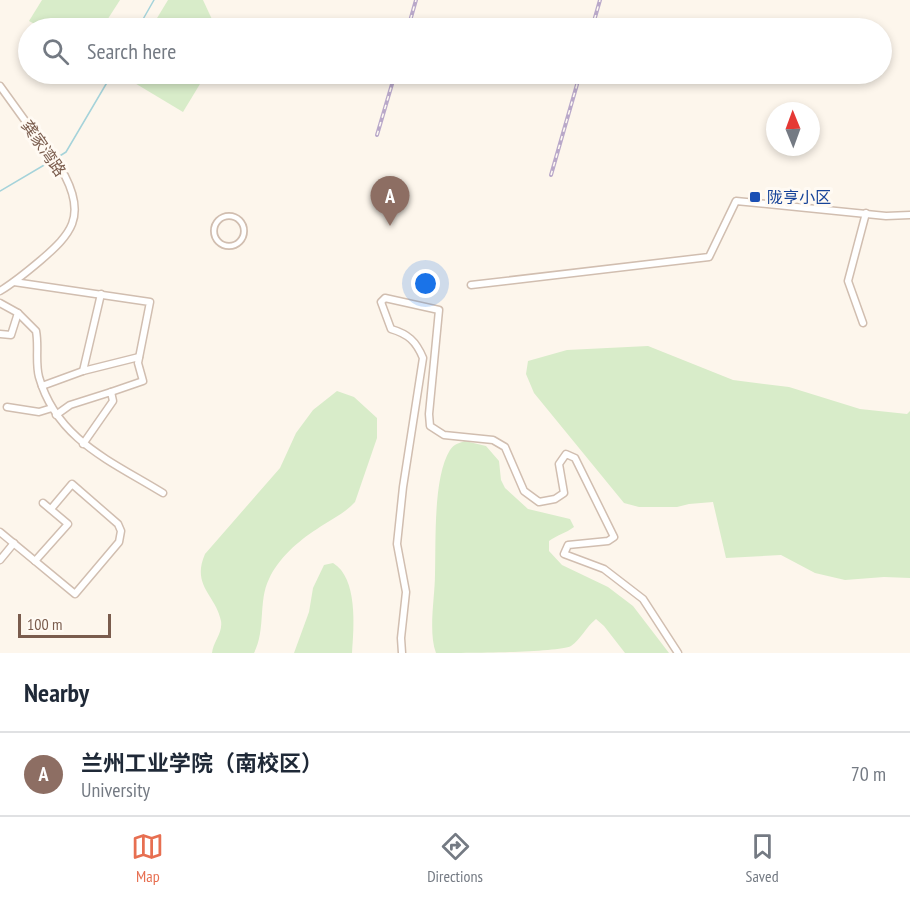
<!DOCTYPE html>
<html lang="en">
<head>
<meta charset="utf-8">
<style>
	:root { --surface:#fff; --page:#f6f6f7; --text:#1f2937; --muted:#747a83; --line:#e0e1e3; --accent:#e76f51 }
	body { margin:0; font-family:"PT Sans Narrow","Noto Sans SC",sans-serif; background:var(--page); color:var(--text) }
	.compass { position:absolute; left:766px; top:102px; width:54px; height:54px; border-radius:50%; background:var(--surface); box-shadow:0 3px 9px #0003; rotate:359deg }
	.scale { position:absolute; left:18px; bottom:15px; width:93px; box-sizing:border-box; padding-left:6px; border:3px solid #7a5c4d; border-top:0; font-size:16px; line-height:21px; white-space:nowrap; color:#7a5c4d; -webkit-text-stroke:4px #fffaf3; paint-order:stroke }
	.you { position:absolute; left:426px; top:284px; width:21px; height:21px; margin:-15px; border:4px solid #fff; border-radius:50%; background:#1a73e8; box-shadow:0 0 0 9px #1a73e833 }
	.badge { display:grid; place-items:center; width:39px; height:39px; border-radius:50%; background:var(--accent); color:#fff; font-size:20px; font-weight:700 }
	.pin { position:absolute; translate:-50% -50px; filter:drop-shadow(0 2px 3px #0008) }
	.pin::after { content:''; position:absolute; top:32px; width:21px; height:18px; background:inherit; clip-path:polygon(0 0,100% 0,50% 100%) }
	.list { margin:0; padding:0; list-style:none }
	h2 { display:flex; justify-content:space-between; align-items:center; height:78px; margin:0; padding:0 24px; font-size:26px }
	h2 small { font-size:20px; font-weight:400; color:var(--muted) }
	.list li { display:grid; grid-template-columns:39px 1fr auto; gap:18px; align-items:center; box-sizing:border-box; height:84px; padding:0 24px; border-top:2px solid var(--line) }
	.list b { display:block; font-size:22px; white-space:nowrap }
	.list p { margin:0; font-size:20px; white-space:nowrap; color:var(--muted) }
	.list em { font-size:20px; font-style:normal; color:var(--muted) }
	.icon { flex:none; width:33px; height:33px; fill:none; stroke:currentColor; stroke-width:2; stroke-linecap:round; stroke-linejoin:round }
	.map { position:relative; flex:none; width:910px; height:653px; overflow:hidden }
	.search { position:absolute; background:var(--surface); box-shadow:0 3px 9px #0003; left:18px; right:18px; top:18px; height:66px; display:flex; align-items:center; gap:15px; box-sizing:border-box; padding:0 21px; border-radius:33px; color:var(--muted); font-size:22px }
	.sheet { height:162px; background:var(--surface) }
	nav { display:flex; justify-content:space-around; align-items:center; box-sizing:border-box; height:84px; border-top:2px solid var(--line); background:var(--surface); font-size:16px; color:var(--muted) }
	nav a { display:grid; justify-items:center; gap:3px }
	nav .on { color:var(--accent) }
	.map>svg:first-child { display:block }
	.green { fill:#d8ecc9 }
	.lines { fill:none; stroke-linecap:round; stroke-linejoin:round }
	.stream { stroke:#a5d3da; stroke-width:1.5 }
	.pedestrian-casing { stroke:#d1beb0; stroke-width:8 }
	.minor-casing { stroke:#d1beb0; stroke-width:9 }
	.pedestrian { stroke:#fff; stroke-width:4.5 }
	.minor { stroke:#fff; stroke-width:6 }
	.rail-casing { stroke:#b9a8c9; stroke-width:4 }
	.rail { stroke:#fffaf3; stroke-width:1.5; stroke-dasharray:4.5; stroke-linecap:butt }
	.transit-dot { fill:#1a4fb4; stroke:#fffaf3; stroke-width:2 }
	.labels { text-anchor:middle; stroke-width:6; stroke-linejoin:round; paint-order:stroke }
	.street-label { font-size:16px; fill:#7a5c4d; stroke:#fffaf3 }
	.transit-label { font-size:16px; fill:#164399; stroke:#fffaf3; text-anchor:start }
</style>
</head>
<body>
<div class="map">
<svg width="910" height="653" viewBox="0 0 910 653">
	<rect width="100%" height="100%" fill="#fdf6ec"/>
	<g class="green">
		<polygon points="42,0 120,0 102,28 42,28 29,21"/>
		<polygon points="168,0 203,0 216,28 151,28"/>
		<polygon points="124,74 206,74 183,112 123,76"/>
		<polygon points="648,346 733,380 789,387 860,409 907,414 910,411 910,578 884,577 845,580 815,573 781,555 726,558 713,502 689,504 677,507 639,507 624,503 534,393 526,374 528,361 567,350"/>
		<path d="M337,391L354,397L377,418V438L355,502C344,514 330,520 317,529C298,541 278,559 269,579C258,601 266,630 254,653H212C213,642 223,633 221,621C216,595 191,586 205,554L280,468L296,433L313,410Z"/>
		<path d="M465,441L486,446L499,461L501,480L505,488L528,509L570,519L574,527C566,533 557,535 549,541V551L562,565L608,587L633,606L669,653H625L604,626L596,619C586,627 581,639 571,646C557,653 459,653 436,653C428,632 435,597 435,574C436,542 433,477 450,450C454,444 459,443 465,441Z"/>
		<path d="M333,563C358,578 354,627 352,653H294L309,612L313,588L324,565Z"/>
	</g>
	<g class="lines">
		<g class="stream">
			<polyline points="138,28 154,0"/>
			<polyline points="55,159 66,152 112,74"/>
			<polyline points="0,191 51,161"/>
		</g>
		<g class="pedestrian-casing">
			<circle id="pedestrian" cx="229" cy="231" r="15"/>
		</g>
		<g class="minor-casing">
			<g id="minor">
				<path d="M0,86L65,176C86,217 71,234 41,260C28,271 15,282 0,291"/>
				<polyline points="14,282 150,302 138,363 143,381 111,392"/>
				<polyline points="471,285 709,257 736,201 886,216 910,215"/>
				<path d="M0,303L18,313L36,331C39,346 35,362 39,377C57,440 111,461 163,493"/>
				<polyline points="863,323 848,281 866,213"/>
				<polyline points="0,334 11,335 18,313"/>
				<polyline points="83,371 101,294"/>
				<polyline points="42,386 83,371 139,357"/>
				<polyline points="7,407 39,412 52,408"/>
				<polyline points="56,415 70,405 111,392 113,401 83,444"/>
				<polyline points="0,532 75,594 119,542 121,531 118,524 72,484 51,509"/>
				<polyline points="0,560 14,543"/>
				<polyline points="35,561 68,524 43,503"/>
				<path d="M402,653L401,638L406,592L397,544L403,487L423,358C416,341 408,334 391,329L381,302L385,298L439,310L429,414L430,426L444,435L493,440L505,447L524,491L539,502L555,499L564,493L559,464L566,454L575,458L614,537L608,541L568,545L564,554L604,569L643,599L678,653"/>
			</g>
		</g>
		<use href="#pedestrian" class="pedestrian"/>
		<use href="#minor" class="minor"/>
		<g class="rail-casing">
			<g id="rail">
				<polyline points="408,28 416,0"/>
				<polyline points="592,28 600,0"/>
				<polyline points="377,135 395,74"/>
				<polyline points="551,175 580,74"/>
			</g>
		</g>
		<use href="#rail" class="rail"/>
	</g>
	<rect class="transit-dot" x="749" y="191" width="12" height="12" rx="3"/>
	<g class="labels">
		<g class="street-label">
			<text transform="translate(44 148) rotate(55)" y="6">龚家湾路</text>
		</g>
		<g class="transit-label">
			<text x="767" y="203">陇亨小区</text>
		</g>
	</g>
</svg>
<svg class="compass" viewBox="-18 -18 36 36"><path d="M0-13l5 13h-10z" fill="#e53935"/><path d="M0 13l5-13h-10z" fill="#747a83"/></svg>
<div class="scale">100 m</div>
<div class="you"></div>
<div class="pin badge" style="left:390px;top:226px;background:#8d6e63">A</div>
<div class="search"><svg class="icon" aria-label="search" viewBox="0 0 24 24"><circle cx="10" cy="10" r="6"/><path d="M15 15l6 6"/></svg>Search here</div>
</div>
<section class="sheet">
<h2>Nearby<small></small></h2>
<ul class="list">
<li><span class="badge" style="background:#8d6e63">A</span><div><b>兰州工业学院（南校区）</b><p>University</p></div><em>70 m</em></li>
</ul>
</section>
<nav>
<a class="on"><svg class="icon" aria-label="map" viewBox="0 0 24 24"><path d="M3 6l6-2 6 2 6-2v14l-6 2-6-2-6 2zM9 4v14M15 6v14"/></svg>Map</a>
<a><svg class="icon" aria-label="directions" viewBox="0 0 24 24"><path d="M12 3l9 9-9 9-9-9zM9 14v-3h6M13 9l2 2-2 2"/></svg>Directions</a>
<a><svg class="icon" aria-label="saved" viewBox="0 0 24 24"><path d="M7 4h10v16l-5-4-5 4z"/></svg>Saved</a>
</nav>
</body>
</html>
